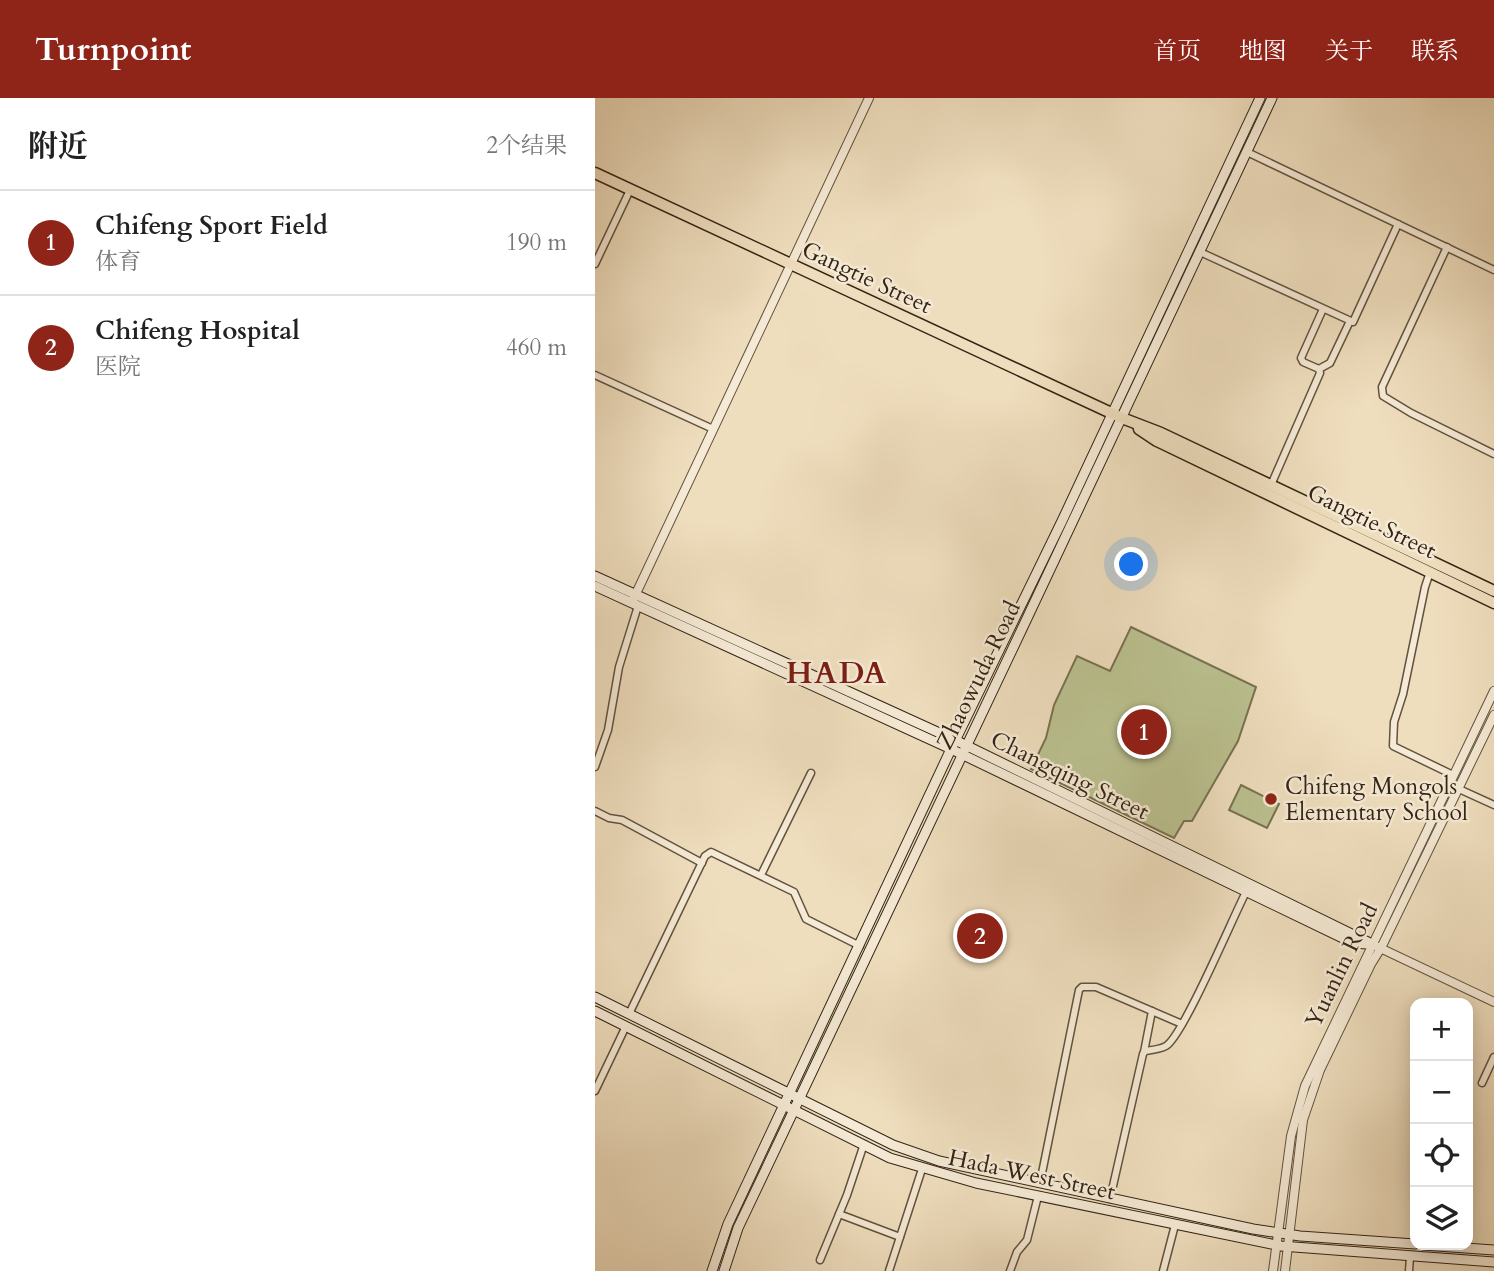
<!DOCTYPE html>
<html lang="zh">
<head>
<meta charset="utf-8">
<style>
	:root { --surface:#fff; --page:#f6f6f6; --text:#222; --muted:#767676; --line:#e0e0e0; --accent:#8f2418 }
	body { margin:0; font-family:Cardo,"Noto Serif SC",serif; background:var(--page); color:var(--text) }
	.controls { position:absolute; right:21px; bottom:21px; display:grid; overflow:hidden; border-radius:14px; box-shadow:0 4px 18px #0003 }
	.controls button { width:63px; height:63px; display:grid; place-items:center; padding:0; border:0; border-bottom:2px solid var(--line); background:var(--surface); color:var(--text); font:35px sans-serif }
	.you { position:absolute; left:537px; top:467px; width:24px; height:24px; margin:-18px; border:5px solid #fff; border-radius:50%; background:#1a73e8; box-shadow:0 0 0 10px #1a73e833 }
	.badge { display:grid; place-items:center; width:46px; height:46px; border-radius:50%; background:var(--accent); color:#fff; font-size:23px; font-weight:700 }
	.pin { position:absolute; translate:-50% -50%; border:4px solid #fff; box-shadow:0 2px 7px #0006 }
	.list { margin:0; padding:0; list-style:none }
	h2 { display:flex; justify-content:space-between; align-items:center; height:91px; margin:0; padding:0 28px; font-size:30px }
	h2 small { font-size:23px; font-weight:400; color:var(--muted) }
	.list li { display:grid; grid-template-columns:46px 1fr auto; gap:21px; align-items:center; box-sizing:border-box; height:105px; padding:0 28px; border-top:2px solid var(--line) }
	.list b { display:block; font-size:26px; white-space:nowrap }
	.list p { margin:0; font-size:23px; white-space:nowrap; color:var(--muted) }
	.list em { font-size:23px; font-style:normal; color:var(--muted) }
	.icon { flex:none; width:38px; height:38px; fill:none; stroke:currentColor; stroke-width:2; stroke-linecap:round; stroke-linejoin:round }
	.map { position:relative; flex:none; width:899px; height:1173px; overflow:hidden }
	header { display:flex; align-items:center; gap:42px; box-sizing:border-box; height:98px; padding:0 35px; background:var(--accent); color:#fff }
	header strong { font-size:33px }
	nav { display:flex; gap:38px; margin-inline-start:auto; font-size:24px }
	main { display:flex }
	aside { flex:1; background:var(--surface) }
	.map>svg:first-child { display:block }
	.green { fill:#bbc190; stroke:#777252; stroke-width:2 }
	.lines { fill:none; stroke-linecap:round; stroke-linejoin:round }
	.minor-casing { stroke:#62523f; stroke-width:9 }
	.tertiary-casing { stroke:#62523f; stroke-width:10 }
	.secondary-casing { stroke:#332415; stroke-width:11 }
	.trunk-casing { stroke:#332415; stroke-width:13 }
	.minor { stroke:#f5ead5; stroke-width:6 }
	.tertiary { stroke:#f5ead5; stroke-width:8 }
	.secondary { stroke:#f5ead5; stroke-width:9 }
	.trunk { stroke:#efdebe; stroke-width:10 }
	.poi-dot { fill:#8f2418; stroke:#f5ead5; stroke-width:2.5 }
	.labels { text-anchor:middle; stroke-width:5; stroke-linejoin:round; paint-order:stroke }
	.street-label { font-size:23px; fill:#332415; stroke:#f5ead5 }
	.poi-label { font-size:23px; fill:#332415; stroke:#f5ead5; text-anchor:start }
	.district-label { font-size:30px; font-weight:bold; letter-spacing:2px; fill:#7a1f14; stroke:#f5ead5 }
</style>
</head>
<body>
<header>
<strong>Turnpoint</strong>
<nav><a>首页</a><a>地图</a><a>关于</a><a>联系</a></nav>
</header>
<main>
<aside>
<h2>附近<small>2个结果</small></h2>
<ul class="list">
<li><span class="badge">1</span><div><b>Chifeng Sport Field</b><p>体育</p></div><em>190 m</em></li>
<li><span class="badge">2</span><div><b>Chifeng Hospital</b><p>医院</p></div><em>460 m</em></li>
</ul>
</aside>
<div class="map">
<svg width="899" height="1173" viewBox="0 0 899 1173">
	<rect width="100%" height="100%" fill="#efdebe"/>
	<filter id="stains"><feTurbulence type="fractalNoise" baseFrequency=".00286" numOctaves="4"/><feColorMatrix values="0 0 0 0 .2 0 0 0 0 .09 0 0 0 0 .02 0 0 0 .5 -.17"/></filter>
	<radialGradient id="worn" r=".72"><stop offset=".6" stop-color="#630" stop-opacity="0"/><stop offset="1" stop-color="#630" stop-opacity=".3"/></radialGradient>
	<g class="green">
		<polygon points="536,529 661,589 643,643 597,723 589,723 579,740 436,671 451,640 459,607 482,558 515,573"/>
		<polygon points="646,687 684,706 672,730 634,712"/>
	</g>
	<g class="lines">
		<g class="minor-casing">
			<g id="minor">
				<polyline points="652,54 899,172"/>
				<polyline points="852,149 787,289 788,298 816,315 899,356"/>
				<polyline points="605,154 758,224 803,126"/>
				<polyline points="0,166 35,92"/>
				<polyline points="724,271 735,265 755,223"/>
				<polyline points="0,277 118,331"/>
				<polyline points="676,387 725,275 724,271 708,264 706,260 728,211"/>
				<polyline points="835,474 830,489 808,596 799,624 798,648 858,677"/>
				<polyline points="0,669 13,632 24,569 43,508"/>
				<polyline points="864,691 899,707"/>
				<polyline points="0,713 14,720 27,722 107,765"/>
				<polyline points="166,777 216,675"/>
				<polyline points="34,916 110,758 116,754 199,794 211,821 265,848"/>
				<polyline points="549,954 557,913"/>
				<polyline points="887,985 899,959"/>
				<polyline points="0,993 31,928"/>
				<polyline points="445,1085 484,892 487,889 501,889 587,926"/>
				<path d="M515,1101L548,956L550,953C557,952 566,951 571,948C588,938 638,819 651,794"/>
				<polyline points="244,1116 305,1139"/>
				<polyline points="225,1162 252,1097 269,1046"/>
				<polyline points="294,1173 327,1071"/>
				<polyline points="415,1173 422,1154 432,1142 443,1098"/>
				<polyline points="568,1173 580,1127"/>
				<polyline points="814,1173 815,1159"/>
			</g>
		</g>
		<g class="tertiary-casing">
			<g id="tertiary">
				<polyline points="38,502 274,0"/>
				<polyline points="783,849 899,904"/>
				<polyline points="678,1173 696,1038 710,988 899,593"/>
				<polyline points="690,1173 708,1022 725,972 776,866 786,850 899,617"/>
			</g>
		</g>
		<g class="secondary-casing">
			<g id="secondary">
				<polyline points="0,478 360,642 777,846"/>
				<polyline points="0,488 356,651 758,845 772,846"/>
				<polyline points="0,899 298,1047 344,1063 658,1131 705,1138 820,1146"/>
				<polyline points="0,913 295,1060 381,1085 686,1148 899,1164"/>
				<polyline points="828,1147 899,1152"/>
				<polyline points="117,1173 133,1126 356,651 467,423 665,0"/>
				<path d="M129,1173L143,1130C322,754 500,377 677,0"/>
			</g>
		</g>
		<g class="trunk-casing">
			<g id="trunk">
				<polyline points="0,75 527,320 566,335 899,493"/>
				<polyline points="544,331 562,343 899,505"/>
			</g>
		</g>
		<use href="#minor" class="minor"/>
		<use href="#tertiary" class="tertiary"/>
		<use href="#secondary" class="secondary"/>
		<use href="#trunk" class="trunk"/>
	</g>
	<circle class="poi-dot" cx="676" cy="701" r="7"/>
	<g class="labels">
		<g class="street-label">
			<text transform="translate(272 179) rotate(25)" y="8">Gangtie Street</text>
			<text transform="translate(777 423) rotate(26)" y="8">Gangtie Street</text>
			<text transform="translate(383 577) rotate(-64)" y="8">Zhaowuda Road</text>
			<text transform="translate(475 677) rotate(26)" y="8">Changqing Street</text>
			<text transform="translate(746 867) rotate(-64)" y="8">Yuanlin Road</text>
			<text transform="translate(437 1076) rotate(12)" y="8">Hada West Street</text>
		</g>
		<g class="poi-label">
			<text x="690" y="696">Chifeng Mongols<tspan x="690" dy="26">Elementary School</tspan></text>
		</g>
		<g class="district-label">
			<text x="242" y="585">HADA</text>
		</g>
	</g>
	<rect width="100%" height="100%" filter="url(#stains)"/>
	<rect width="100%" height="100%" fill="url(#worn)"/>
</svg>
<div class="controls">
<button>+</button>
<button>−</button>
<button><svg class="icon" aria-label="locate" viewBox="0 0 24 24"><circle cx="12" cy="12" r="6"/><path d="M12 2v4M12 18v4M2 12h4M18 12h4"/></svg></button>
<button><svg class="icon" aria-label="layers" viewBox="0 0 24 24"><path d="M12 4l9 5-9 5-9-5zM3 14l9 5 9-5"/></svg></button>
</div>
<div class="you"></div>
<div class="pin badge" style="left:549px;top:634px">1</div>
<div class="pin badge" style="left:385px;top:838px">2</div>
</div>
</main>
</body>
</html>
